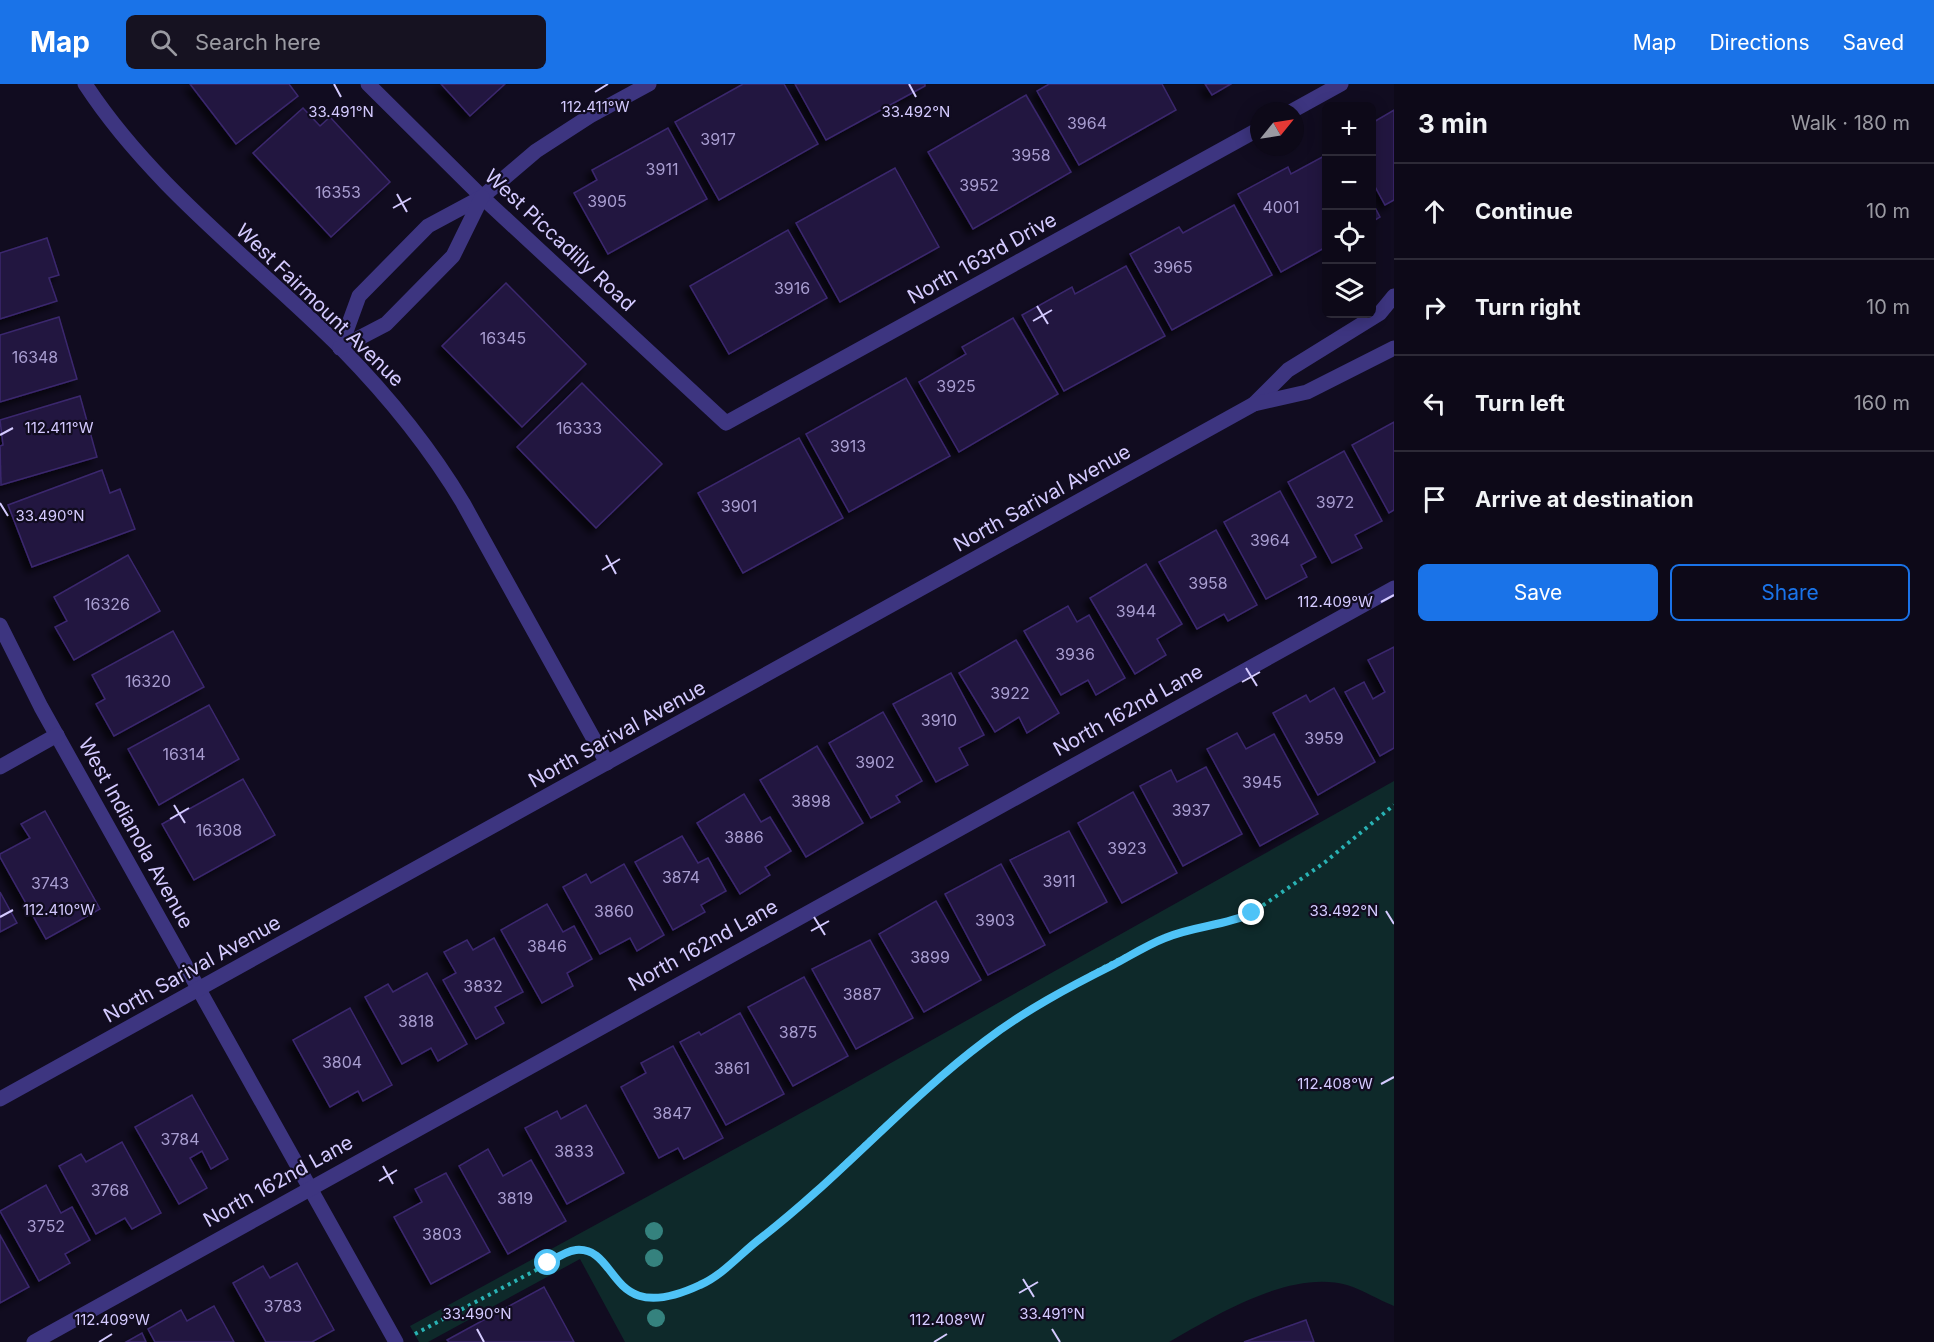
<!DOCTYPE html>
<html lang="en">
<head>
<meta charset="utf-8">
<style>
	:root { --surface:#0d0918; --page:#161221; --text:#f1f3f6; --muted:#9a9aa2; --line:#2d2a37; --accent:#1a73e8 }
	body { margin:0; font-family:Inter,sans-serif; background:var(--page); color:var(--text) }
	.controls { position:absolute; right:18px; top:18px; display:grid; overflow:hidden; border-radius:9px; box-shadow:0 3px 15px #0003 }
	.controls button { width:54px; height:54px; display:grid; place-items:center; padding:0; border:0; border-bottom:2px solid var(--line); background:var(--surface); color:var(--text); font:30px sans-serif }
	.compass { position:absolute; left:1250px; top:18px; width:54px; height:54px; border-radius:50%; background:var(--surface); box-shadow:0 3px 15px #0003; rotate:60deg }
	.stop { position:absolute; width:18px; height:18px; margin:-14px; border:4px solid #4fc3f7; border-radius:50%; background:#fff }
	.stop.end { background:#4fc3f7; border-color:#fff; box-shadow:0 2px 6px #0008 }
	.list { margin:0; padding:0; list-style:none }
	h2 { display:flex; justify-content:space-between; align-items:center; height:78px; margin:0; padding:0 24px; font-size:26px }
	h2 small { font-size:20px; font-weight:400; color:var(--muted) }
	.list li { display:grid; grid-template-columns:39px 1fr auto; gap:18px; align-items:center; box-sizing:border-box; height:96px; padding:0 24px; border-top:2px solid var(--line) }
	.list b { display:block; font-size:22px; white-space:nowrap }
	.list em { font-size:20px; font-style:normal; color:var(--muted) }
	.actions { display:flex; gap:12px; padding:18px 24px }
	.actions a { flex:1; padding:14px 0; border:2px solid var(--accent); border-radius:9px; text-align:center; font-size:21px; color:var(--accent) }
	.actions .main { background:var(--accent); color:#fff }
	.icon { flex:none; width:33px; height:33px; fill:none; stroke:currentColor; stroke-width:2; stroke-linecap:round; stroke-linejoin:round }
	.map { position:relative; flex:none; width:1394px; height:1258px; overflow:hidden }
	header { display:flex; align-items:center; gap:36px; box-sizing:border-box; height:84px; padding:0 30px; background:var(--accent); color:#fff }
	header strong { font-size:28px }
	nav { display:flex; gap:33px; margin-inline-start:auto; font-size:21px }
	.search { width:420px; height:54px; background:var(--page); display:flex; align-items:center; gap:15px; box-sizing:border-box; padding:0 21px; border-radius:9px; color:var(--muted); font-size:22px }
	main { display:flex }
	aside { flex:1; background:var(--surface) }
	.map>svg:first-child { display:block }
	.green { fill:#0e292a }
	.building { fill:#231741; stroke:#3b286e; stroke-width:1.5; filter:url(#shadow) }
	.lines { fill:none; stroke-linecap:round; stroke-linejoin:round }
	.path { stroke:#29b2b4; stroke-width:4; stroke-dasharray:3 4.5; stroke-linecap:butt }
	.minor { stroke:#3d3580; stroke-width:15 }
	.tree { fill:#35827e }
	.route { stroke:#4fc3f7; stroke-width:8 }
	.ticks { fill:none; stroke:#d4caff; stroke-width:2 }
	.labels { text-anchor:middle; stroke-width:4.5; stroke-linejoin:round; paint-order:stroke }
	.number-label { font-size:16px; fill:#a89dd0 }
	.street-label { font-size:20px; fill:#d4caff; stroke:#110c20 }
	.ticks-label { font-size:15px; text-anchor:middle; fill:#d4caff; stroke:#110c20; stroke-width:4.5; stroke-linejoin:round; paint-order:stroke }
</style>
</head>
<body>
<header>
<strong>Map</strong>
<div class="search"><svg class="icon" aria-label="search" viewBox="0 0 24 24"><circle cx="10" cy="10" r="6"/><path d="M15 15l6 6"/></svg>Search here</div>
<nav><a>Map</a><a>Directions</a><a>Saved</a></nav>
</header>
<main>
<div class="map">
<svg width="1394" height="1258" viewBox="0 0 1394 1258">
	<defs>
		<filter id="shadow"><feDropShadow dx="-5.5" dy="5.5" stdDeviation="3" flood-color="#0009"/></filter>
	</defs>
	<rect width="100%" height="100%" fill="#110c20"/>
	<path class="green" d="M1394,697V1222C1379,1216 1363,1206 1347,1201C1291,1185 1216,1231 1169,1258H625L580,1175L428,1258H419L410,1242L832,1012Z"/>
	<g class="building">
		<polygon points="190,0 289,0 298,12 236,60"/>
		<polygon points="441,0 505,0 470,32"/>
		<polygon points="743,0 784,0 818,60 719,116 675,38"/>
		<polygon points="795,0 925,0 925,2 826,56"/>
		<polygon points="1049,0 1162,0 1176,26 1079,81 1037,7"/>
		<polygon points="1205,0 1231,0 1212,11"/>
		<polygon points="1026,11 1071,88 973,145 928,68"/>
		<polygon points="303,24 320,42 330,33 390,98 331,153 253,69"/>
		<polygon points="1394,26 1394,116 1385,121 1372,97 1372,39"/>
		<polygon points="668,44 707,115 608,170 574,109 597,96 592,86"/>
		<polygon points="1326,71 1326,163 1281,188 1238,110 1288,83 1291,90"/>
		<polygon points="895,84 939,163 840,218 796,139"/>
		<polygon points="1372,118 1380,133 1372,138"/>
		<polygon points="1234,121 1272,191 1172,246 1130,170 1179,143 1183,149"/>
		<polygon points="788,146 827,214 729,270 690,202"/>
		<polygon points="47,154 59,191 49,194 57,217 0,235 0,169"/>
		<polygon points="1126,182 1165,252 1064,307 1022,231 1072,203 1075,210"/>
		<polygon points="506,199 586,280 522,343 442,262"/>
		<polygon points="59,233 77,295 0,318 0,251"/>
		<polygon points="1013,234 1058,310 959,368 919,298 966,270 962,263"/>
		<polygon points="906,294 950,372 849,428 806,350"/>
		<polygon points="582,299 662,380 596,444 517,363"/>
		<polygon points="80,312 97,373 1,401 0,362 3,361 0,336"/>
		<polygon points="1394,338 1394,426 1389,429 1352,361"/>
		<polygon points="799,354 843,434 743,489 698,409"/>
		<polygon points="1344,367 1382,437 1355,451 1362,464 1332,479 1288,398"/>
		<polygon points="102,386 110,409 120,405 135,445 32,483 8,421"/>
		<polygon points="1280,407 1316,473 1301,481 1307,493 1266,515 1224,438"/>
		<polygon points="1216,446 1257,521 1228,537 1224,530 1197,545 1159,478"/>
		<polygon points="128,471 160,527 74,576 55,543 67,537 54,513"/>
		<polygon points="1146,480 1182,540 1157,555 1166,571 1135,590 1090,514"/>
		<polygon points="1068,522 1077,538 1089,531 1125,594 1096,611 1088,596 1061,611 1024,547"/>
		<polygon points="173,547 204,603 114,652 96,620 105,615 92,591"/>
		<polygon points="1016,556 1059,629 1027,649 1019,633 995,648 959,589"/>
		<polygon points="1394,563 1394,664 1380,672 1345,608 1364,598 1373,615 1385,608 1368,576"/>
		<polygon points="951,589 984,651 959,664 968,681 936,698 893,620"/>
		<polygon points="1334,604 1375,678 1318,711 1273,629 1306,611 1310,618"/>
		<polygon points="209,621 239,675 159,721 128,665"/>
		<polygon points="883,628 922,697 896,712 900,718 871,734 829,659"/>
		<polygon points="1237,649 1246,665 1274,650 1318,730 1260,762 1207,665"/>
		<polygon points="817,662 863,739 806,773 760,696"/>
		<polygon points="1206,683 1242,750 1183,782 1140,702 1171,686 1177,698"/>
		<polygon points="243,695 275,751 194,796 162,740"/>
		<polygon points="1133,708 1177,789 1122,819 1078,739"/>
		<polygon points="744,710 761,738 770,733 791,767 765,783 770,791 740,810 697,739"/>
		<polygon points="45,727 100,825 46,855 0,773 0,770 30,754 21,740"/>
		<polygon points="1069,747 1107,818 1050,849 1010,776"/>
		<polygon points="682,752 698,779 708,774 726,807 701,821 705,828 673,846 635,778"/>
		<polygon points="624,780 664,851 637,867 630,854 600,870 563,803 586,790 591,799"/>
		<polygon points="1001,780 1045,861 988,891 945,810"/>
		<polygon points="0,808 17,839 0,848"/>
		<polygon points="936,817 981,896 924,928 879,850"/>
		<polygon points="547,820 563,848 574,842 592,875 567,889 573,902 542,919 501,846"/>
		<polygon points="494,854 523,908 495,923 504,939 476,955 443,896 456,889 444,868 467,856 473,866"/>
		<polygon points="870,856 913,934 856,965 812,885"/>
		<polygon points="427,889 467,960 438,977 431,964 402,980 365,913 388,900 393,908"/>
		<polygon points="804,893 848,972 793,1002 748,923"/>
		<polygon points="350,924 392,1001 363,1017 358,1007 330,1023 293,956"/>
		<polygon points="740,929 784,1010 726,1041 680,958 699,948 701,951"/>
		<polygon points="673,962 723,1054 684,1075 678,1064 659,1074 621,1003 646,989 641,979"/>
		<polygon points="192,1011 228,1075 211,1085 202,1067 190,1074 207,1104 179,1120 135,1043"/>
		<polygon points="586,1021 624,1089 567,1120 525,1044 557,1027 561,1035"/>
		<polygon points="122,1058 161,1129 132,1145 125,1134 96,1150 59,1082 81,1070 86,1078"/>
		<polygon points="488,1065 503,1092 531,1076 566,1137 508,1170 459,1082"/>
		<polygon points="446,1089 490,1168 431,1200 394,1133 422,1118 415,1105"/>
		<polygon points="46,1101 61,1129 72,1123 90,1156 65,1170 70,1179 39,1197 0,1127"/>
		<polygon points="0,1151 29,1203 0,1219"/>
		<polygon points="297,1179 334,1246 312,1258 266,1258 233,1199 263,1182 270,1194"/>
		<polygon points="544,1203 574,1258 449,1258 447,1256"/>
		<polygon points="214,1222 234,1258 155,1258 148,1245 181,1226 187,1237"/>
		<polygon points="1306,1236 1314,1258 1244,1258"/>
		<polygon points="142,1249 146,1258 126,1258"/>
	</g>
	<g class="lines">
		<path class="path" d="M415,1250L574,1166C617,1164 607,1222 664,1212C711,1205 745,1167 781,1138C806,1118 827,1096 851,1073C902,1025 955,975 1014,937C1060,907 1114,875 1165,854C1193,842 1224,842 1252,829L1324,779L1394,721"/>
		<g class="minor">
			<path d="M85,0C153,104 255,178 342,265C388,312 429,362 463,419L607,679"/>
			<polyline points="368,0 482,113 726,339 1259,45"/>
			<polyline points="1292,27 1341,0"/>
			<polyline points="340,264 359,212 428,142 482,113 536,67 590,32 649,0"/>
			<polyline points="340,264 386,240 453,172 482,113"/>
			<polyline points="1254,320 1288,286 1380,229 1394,212"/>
			<polyline points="0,541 41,623 396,1258"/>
			<polyline points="0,683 57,651"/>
			<polyline points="0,1015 1254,320 1307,308 1394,264"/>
			<polyline points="34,1258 1394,504"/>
		</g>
	</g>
	<g class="tree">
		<circle cx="654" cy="1147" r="9"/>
		<circle cx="654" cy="1174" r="9"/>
		<circle cx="656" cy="1234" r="9"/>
	</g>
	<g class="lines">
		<path class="route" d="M548,1179C556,1174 566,1167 576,1166C621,1162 606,1245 700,1201C723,1191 741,1169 761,1154C840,1093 905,1017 985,957C1024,927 1069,903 1113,881C1130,872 1147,861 1165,854C1193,842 1224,842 1252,829"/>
	</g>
	<path class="ticks" d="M334,0L341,13M909,0L916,13M595,8L608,0M397,110L407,128M393,124L411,114M1037,222L1048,240M1033,237L1052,226M0,351L13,344M0,419L8,432M606,471L616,490M602,486L620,475M1381,518L1394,511M1246,584L1257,602M1242,598L1260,588M174,721L185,739M170,735L189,724M1386,827L1394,840M0,833L13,826M814,833L825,851M811,847L829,837M1381,1000L1394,993M383,1082L393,1100M379,1097L397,1086M1023,1195L1034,1213M1019,1209L1038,1198M477,1245L484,1258M1052,1245L1060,1258M99,1258L112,1250M934,1258L947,1250"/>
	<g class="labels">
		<g class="number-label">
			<text x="1087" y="45">3964</text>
			<text x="718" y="61">3917</text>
			<text x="1031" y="77">3958</text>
			<text x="662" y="91">3911</text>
			<text x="979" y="107">3952</text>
			<text x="338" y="114">16353</text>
			<text x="607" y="123">3905</text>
			<text x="1281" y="129">4001</text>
			<text x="1173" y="189">3965</text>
			<text x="792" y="210">3916</text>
			<text x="503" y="260">16345</text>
			<text x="35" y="279">16348</text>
			<text x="956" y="308">3925</text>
			<text x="579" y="350">16333</text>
			<text x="848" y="368">3913</text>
			<text x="1335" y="424">3972</text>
			<text x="739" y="428">3901</text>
			<text x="1270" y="462">3964</text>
			<text x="1208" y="505">3958</text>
			<text x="107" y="526">16326</text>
			<text x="1136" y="533">3944</text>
			<text x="1075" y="576">3936</text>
			<text x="148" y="603">16320</text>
			<text x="1010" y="615">3922</text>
			<text x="939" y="642">3910</text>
			<text x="1324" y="660">3959</text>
			<text x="184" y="676">16314</text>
			<text x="875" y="684">3902</text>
			<text x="1262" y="704">3945</text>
			<text x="811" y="723">3898</text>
			<text x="1191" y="732">3937</text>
			<text x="219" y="752">16308</text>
			<text x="744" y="759">3886</text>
			<text x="1127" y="770">3923</text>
			<text x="681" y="799">3874</text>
			<text x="1059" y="803">3911</text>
			<text x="50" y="805">3743</text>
			<text x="614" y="833">3860</text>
			<text x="995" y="842">3903</text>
			<text x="547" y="868">3846</text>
			<text x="930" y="879">3899</text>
			<text x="483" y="908">3832</text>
			<text x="862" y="916">3887</text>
			<text x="416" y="943">3818</text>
			<text x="798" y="954">3875</text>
			<text x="342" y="984">3804</text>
			<text x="732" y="990">3861</text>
			<text x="672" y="1035">3847</text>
			<text x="180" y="1061">3784</text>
			<text x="574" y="1073">3833</text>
			<text x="110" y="1112">3768</text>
			<text x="515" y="1120">3819</text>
			<text x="46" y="1148">3752</text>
			<text x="442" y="1156">3803</text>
			<text x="283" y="1228">3783</text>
		</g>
		<g class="street-label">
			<text transform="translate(560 156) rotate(43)" y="7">West Piccadilly Road</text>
			<text transform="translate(982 174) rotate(-29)" y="7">North 163rd Drive</text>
			<text transform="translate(320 221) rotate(44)" y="7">West Fairmount Avenue</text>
			<text transform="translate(1042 414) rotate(-29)" y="7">North Sarival Avenue</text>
			<text transform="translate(1128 626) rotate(-29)" y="7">North 162nd Lane</text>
			<text transform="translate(617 650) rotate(-29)" y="7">North Sarival Avenue</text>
			<text transform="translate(136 749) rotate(61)" y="7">West Indianola Avenue</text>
			<text transform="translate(703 861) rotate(-29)" y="7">North 162nd Lane</text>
			<text transform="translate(192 885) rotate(-29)" y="7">North Sarival Avenue</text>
			<text transform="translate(278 1097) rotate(-29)" y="7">North 162nd Lane</text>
		</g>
	</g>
	<g class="ticks-label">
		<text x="595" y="28">112.411°W</text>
		<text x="341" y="33">33.491°N</text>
		<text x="916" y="33">33.492°N</text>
		<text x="59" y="349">112.411°W</text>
		<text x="50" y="437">33.490°N</text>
		<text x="1335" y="523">112.409°W</text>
		<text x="59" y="831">112.410°W</text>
		<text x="1344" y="832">33.492°N</text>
		<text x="1335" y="1005">112.408°W</text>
		<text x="477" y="1235">33.490°N</text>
		<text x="1052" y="1235">33.491°N</text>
		<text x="112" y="1241">112.409°W</text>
		<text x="947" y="1241">112.408°W</text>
	</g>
</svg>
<div class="controls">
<button>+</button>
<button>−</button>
<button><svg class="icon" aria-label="locate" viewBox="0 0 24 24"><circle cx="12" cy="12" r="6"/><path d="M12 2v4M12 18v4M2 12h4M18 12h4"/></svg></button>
<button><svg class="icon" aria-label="layers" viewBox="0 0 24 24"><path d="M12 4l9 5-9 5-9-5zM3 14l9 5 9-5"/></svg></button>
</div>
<svg class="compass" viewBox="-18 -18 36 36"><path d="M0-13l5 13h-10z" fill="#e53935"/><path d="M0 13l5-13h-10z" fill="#9a9aa2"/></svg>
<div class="stop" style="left:548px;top:1179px"></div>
<div class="stop end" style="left:1252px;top:829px"></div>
</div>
<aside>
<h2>3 min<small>Walk · 180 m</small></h2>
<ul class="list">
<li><svg class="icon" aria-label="ahead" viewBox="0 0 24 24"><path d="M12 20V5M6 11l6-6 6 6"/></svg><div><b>Continue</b></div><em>10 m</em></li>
<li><svg class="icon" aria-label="right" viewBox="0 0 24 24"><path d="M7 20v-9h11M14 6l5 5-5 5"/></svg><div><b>Turn right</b></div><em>10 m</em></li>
<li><svg class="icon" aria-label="left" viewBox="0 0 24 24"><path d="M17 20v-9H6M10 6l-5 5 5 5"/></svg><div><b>Turn left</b></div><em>160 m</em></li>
<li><svg class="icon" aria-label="arrive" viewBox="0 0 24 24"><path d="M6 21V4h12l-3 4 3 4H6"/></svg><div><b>Arrive at destination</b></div></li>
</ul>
<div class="actions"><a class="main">Save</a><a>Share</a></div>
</aside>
</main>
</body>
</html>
